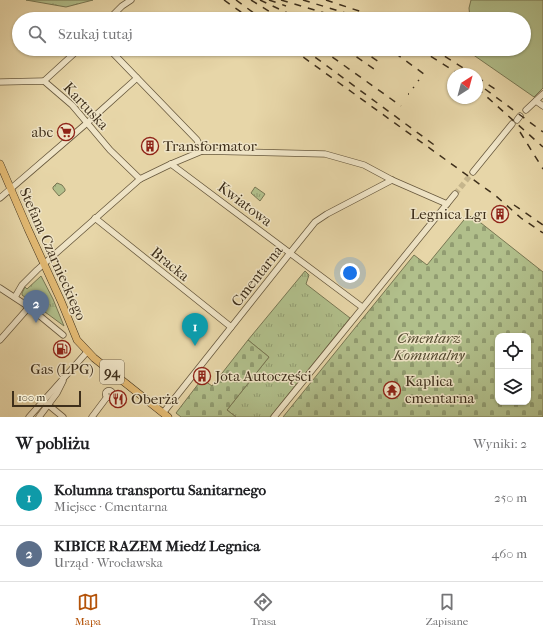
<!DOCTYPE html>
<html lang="pl">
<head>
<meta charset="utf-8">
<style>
	:root { --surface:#fff; --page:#f6f6f6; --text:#202124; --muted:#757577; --line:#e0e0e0; --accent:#b45309 }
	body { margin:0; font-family:"IM FELL French Canon",serif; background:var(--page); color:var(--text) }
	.controls { position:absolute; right:12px; bottom:12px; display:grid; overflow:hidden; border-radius:8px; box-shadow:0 1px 3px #0004 }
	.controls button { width:36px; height:36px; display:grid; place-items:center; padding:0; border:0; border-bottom:1px solid var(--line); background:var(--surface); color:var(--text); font:20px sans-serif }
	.compass { position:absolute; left:447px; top:68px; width:36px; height:36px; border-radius:50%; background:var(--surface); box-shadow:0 1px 3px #0004; rotate:36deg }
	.scale { position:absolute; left:12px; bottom:10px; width:69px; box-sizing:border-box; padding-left:4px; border:2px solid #3e2f1b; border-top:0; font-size:11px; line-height:14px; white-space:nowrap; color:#3e2f1b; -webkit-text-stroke:3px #efe4c6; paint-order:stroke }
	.you { position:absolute; left:350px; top:273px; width:14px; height:14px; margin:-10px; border:3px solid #fff; border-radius:50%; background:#1a73e8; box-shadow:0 0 0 6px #1a73e833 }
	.badge { display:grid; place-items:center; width:26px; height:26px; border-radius:50%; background:var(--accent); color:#fff; font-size:13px; font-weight:700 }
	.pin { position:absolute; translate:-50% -33px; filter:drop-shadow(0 1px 2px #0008) }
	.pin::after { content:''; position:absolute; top:21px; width:14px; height:12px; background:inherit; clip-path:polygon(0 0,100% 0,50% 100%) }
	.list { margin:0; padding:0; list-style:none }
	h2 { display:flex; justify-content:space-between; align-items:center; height:52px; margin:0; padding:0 16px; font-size:17px }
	h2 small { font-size:13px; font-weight:400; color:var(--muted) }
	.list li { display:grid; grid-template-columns:26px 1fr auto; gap:12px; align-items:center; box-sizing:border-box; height:56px; padding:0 16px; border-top:1px solid var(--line) }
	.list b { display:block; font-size:15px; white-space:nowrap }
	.list p { margin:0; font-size:13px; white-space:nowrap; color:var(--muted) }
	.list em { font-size:13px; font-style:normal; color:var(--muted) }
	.icon { flex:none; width:22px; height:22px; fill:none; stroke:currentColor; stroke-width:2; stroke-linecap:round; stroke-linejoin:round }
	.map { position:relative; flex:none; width:543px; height:417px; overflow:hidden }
	.search { position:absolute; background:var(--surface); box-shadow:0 1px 3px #0004; left:12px; right:12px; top:12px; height:44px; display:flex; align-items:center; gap:10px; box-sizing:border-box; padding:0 14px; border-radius:22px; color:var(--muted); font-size:15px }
	.sheet { height:164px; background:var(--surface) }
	nav { display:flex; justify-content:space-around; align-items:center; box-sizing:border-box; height:56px; border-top:1px solid var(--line); background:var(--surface); font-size:11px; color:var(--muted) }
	nav a { display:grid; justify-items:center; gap:2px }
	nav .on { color:var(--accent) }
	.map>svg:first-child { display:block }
	.grass { fill:url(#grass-tufts); stroke:#787753 }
	.cemetery { fill:url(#cemetery-stones); stroke:#787753; fill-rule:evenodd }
	.garden { fill:#b1bf8b; stroke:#787753 }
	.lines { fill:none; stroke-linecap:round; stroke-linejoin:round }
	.minor-tunnel { stroke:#c5b58c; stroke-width:5.5; stroke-dasharray:5.5 3; stroke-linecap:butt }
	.minor-casing { stroke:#68593e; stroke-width:7 }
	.major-casing { stroke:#3e2f1b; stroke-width:8 }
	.minor { stroke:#efe4c6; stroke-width:5.5 }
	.major { stroke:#e4bb74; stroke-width:7 }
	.rail { stroke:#3e2f1b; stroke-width:1.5; stroke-dasharray:7 7; stroke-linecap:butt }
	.labels { text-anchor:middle; stroke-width:3; stroke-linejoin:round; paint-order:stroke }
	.shield { fill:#efe4c6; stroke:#73654e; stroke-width:1 }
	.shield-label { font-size:14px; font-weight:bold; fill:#3e2f1b }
	.street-label { font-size:15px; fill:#3e2f1b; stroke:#efe4c6 }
	.poi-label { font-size:15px; fill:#3e2f1b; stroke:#efe4c6; text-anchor:start }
	.park-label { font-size:15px; font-style:italic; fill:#554c31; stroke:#efe4c6 }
</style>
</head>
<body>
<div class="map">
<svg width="543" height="417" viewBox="0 0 543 417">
	<defs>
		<pattern id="grass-tufts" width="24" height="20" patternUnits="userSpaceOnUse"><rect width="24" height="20" fill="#b1bf8b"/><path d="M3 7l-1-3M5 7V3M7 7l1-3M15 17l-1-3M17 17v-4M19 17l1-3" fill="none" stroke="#919c71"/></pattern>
		<pattern id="cemetery-stones" width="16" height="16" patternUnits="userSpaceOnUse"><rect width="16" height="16" fill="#b1bf8b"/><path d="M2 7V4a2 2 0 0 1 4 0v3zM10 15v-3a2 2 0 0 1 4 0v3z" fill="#919c71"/></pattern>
	</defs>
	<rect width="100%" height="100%" fill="#e7d6a8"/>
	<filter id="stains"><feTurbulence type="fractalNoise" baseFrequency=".005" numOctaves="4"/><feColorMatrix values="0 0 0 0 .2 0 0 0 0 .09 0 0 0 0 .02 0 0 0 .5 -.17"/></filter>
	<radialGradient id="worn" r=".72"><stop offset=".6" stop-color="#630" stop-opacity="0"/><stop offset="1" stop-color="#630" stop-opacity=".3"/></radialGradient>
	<g class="grass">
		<polygon points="26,0 93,0 66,7"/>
		<polygon points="57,183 62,185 65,189 65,191 59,196 53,189 53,187"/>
		<polygon points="255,187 265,194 260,201 251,193"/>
		<polygon points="305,271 309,275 306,284 350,318 270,417 236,417 227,410 269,357 248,340"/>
		<polygon points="41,276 53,299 64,326 22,295 22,293 25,287 27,289"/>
	</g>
	<g class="cemetery">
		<path d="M468,215L481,223L543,272V417H283L414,255L427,265ZM498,336H528V402H498Z"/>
		<polygon points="248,340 269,357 227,410 236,417 181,417 176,413 202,379 212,386"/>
	</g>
	<polygon class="garden" points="471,0 543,0 543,88 534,97 472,54 472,49 524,49 524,19 470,19 469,8"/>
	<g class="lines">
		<polyline class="minor-tunnel" points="455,194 473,172"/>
		<g class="minor-casing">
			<g id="minor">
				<polyline points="109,19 122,6 131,0"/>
				<polyline points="109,49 197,140 202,151"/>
				<polyline points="44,81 79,49"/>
				<polyline points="0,82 44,81 72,105 110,150 140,179"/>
				<polyline points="536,101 543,106"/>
				<polyline points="526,110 543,94"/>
				<polyline points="517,120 520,116"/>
				<polyline points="171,164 362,307"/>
				<polyline points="473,172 512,124"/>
				<polyline points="0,198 87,123 137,78"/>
				<polyline points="95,218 231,327"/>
				<polyline points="0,288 29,307 63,335"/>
				<polyline points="15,297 22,285 37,270 140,179 171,164 202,151 325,154 364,165 392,180 447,204"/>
				<polyline points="0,340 29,307"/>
				<circle cx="109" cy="394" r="3.5"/>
				<polyline points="46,403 63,417"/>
				<polyline points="163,413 290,253 315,222 327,214 392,180"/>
				<polyline points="29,417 87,352"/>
				<polyline points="39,417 57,393 63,381"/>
				<polyline points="92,417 107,397"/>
				<polyline points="274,417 455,194"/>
			</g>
		</g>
		<g class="major-casing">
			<polyline id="major" points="0,164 28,229 61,301 77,340 94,358 168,417"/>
		</g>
		<use href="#minor" class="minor"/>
		<use href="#major" class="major"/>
		<g class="rail">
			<polyline points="224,0 251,19"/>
			<polyline points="236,0 262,19"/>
			<polyline points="251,0 281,19"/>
			<polyline points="260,0 300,19"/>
			<polyline points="269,0 286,6"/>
			<polyline points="281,0 345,19"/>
			<polyline points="303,0 365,19"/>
			<polyline points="326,0 383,19"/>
			<polyline points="340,14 355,19"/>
			<polyline points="292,49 496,196 521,218 543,233"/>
			<polyline points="304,49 437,147"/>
			<polyline points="321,49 401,106"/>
			<polyline points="345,49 374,69"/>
			<polyline points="360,49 379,62"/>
			<polyline points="373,49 383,56"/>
			<polyline points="408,49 417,54"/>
			<polyline points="419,49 459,74"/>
			<polyline points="433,49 473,74"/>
			<polyline points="395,53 424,74"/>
			<polyline points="477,77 495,89"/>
			<polyline points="418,80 419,81"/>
			<polyline points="413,87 414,88"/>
			<polyline points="477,88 543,147"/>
			<polyline points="485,89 543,132"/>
			<polyline points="408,94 409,94"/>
			<polyline points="520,132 543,169"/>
			<polyline points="514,205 543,225"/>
		</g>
	</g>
	<defs>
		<g id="supermarket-ring" transform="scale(0.9)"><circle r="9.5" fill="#efe4c6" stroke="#8f2418" stroke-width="1.5"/><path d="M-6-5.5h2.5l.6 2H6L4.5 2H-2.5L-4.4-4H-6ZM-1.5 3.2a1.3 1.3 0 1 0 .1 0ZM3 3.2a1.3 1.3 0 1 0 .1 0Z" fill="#8f2418"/></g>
		<g id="building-ring" transform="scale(0.9)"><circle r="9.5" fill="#efe4c6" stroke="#8f2418" stroke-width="1.5"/><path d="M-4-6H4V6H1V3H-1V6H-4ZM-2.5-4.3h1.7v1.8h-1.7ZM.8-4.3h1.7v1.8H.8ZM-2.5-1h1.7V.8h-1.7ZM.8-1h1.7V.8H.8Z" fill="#8f2418"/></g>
		<g id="fuel-ring" transform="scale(0.9)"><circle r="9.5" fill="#efe4c6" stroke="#8f2418" stroke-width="1.5"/><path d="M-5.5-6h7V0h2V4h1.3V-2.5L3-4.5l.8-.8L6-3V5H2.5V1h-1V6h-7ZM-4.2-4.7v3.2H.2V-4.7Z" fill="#8f2418"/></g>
		<g id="temple-ring" transform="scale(0.9)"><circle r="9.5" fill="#efe4c6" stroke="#8f2418" stroke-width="1.5"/><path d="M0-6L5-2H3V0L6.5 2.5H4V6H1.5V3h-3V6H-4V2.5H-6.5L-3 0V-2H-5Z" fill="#8f2418"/></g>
		<g id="restaurant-ring" transform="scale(0.9)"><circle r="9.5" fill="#efe4c6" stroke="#8f2418" stroke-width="1.5"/><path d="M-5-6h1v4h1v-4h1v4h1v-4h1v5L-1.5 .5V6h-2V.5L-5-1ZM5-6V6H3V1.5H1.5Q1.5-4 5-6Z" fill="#8f2418"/></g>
	</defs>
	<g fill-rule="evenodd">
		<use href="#supermarket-ring" x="66" y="132"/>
		<use href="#building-ring" x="150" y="146"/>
		<use href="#building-ring" x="500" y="214"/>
		<use href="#fuel-ring" x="62" y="349"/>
		<use href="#building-ring" x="202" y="376"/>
		<use href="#temple-ring" x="392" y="390"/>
		<use href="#restaurant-ring" x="118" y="399"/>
	</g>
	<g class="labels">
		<rect class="shield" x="100" y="360" width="24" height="24" rx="3"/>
		<g class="shield-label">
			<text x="112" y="377">94</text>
		</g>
		<g class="street-label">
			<text transform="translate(86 106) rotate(47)" y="5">Kartuska</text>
			<text transform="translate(245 204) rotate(37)" y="5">Kwiatowa</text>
			<text transform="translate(53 254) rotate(66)" y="5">Stefana Czarnieckiego</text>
			<text transform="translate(170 264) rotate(39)" y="5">Bracka</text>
			<text transform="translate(257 276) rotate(-52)" y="5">Cmentarna</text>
		</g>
		<g class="poi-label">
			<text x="53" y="137" text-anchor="end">abc</text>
			<text x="163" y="151">Transformator</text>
			<text x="487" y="219" text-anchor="end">Legnica Lg1</text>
			<text x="62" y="374" text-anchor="middle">Gas (LPG)</text>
			<text x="215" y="381">Jota Autoczęści</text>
			<text x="405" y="386">Kaplica<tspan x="405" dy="17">cmentarna</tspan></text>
			<text x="131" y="404">Oberża</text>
		</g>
		<g class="park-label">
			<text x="429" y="343">Cmentarz<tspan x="429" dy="17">Komunalny</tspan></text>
		</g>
	</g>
	<rect width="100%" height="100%" filter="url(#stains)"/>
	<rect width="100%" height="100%" fill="url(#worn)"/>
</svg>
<div class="controls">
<button><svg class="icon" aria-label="locate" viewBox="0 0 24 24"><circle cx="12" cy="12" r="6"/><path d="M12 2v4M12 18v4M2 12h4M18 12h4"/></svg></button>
<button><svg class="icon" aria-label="layers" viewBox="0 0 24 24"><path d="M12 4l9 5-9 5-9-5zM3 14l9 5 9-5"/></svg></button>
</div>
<svg class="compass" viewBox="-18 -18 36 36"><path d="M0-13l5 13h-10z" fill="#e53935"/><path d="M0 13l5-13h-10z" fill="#757577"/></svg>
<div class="scale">100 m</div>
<div class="you"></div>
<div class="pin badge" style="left:195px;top:346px;background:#0f9aa8">1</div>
<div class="pin badge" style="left:36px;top:323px;background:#5c6f8a">2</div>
<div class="search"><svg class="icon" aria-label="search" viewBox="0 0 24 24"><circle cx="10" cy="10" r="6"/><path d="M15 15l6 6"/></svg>Szukaj tutaj</div>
</div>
<section class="sheet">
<h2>W pobliżu<small>Wyniki: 2</small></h2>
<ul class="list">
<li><span class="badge" style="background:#0f9aa8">1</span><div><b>Kolumna transportu Sanitarnego</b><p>Miejsce · Cmentarna</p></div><em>250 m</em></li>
<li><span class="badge" style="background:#5c6f8a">2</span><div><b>KIBICE RAZEM Miedź Legnica</b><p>Urząd · Wrocławska</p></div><em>460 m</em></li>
</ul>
</section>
<nav>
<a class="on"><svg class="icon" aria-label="map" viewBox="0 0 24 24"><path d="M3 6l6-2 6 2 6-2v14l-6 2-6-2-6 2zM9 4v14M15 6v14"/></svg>Mapa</a>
<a><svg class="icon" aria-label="directions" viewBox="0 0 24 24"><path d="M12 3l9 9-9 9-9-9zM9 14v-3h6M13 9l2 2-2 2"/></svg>Trasa</a>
<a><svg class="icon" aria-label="saved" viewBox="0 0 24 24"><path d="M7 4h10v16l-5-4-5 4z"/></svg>Zapisane</a>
</nav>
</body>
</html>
